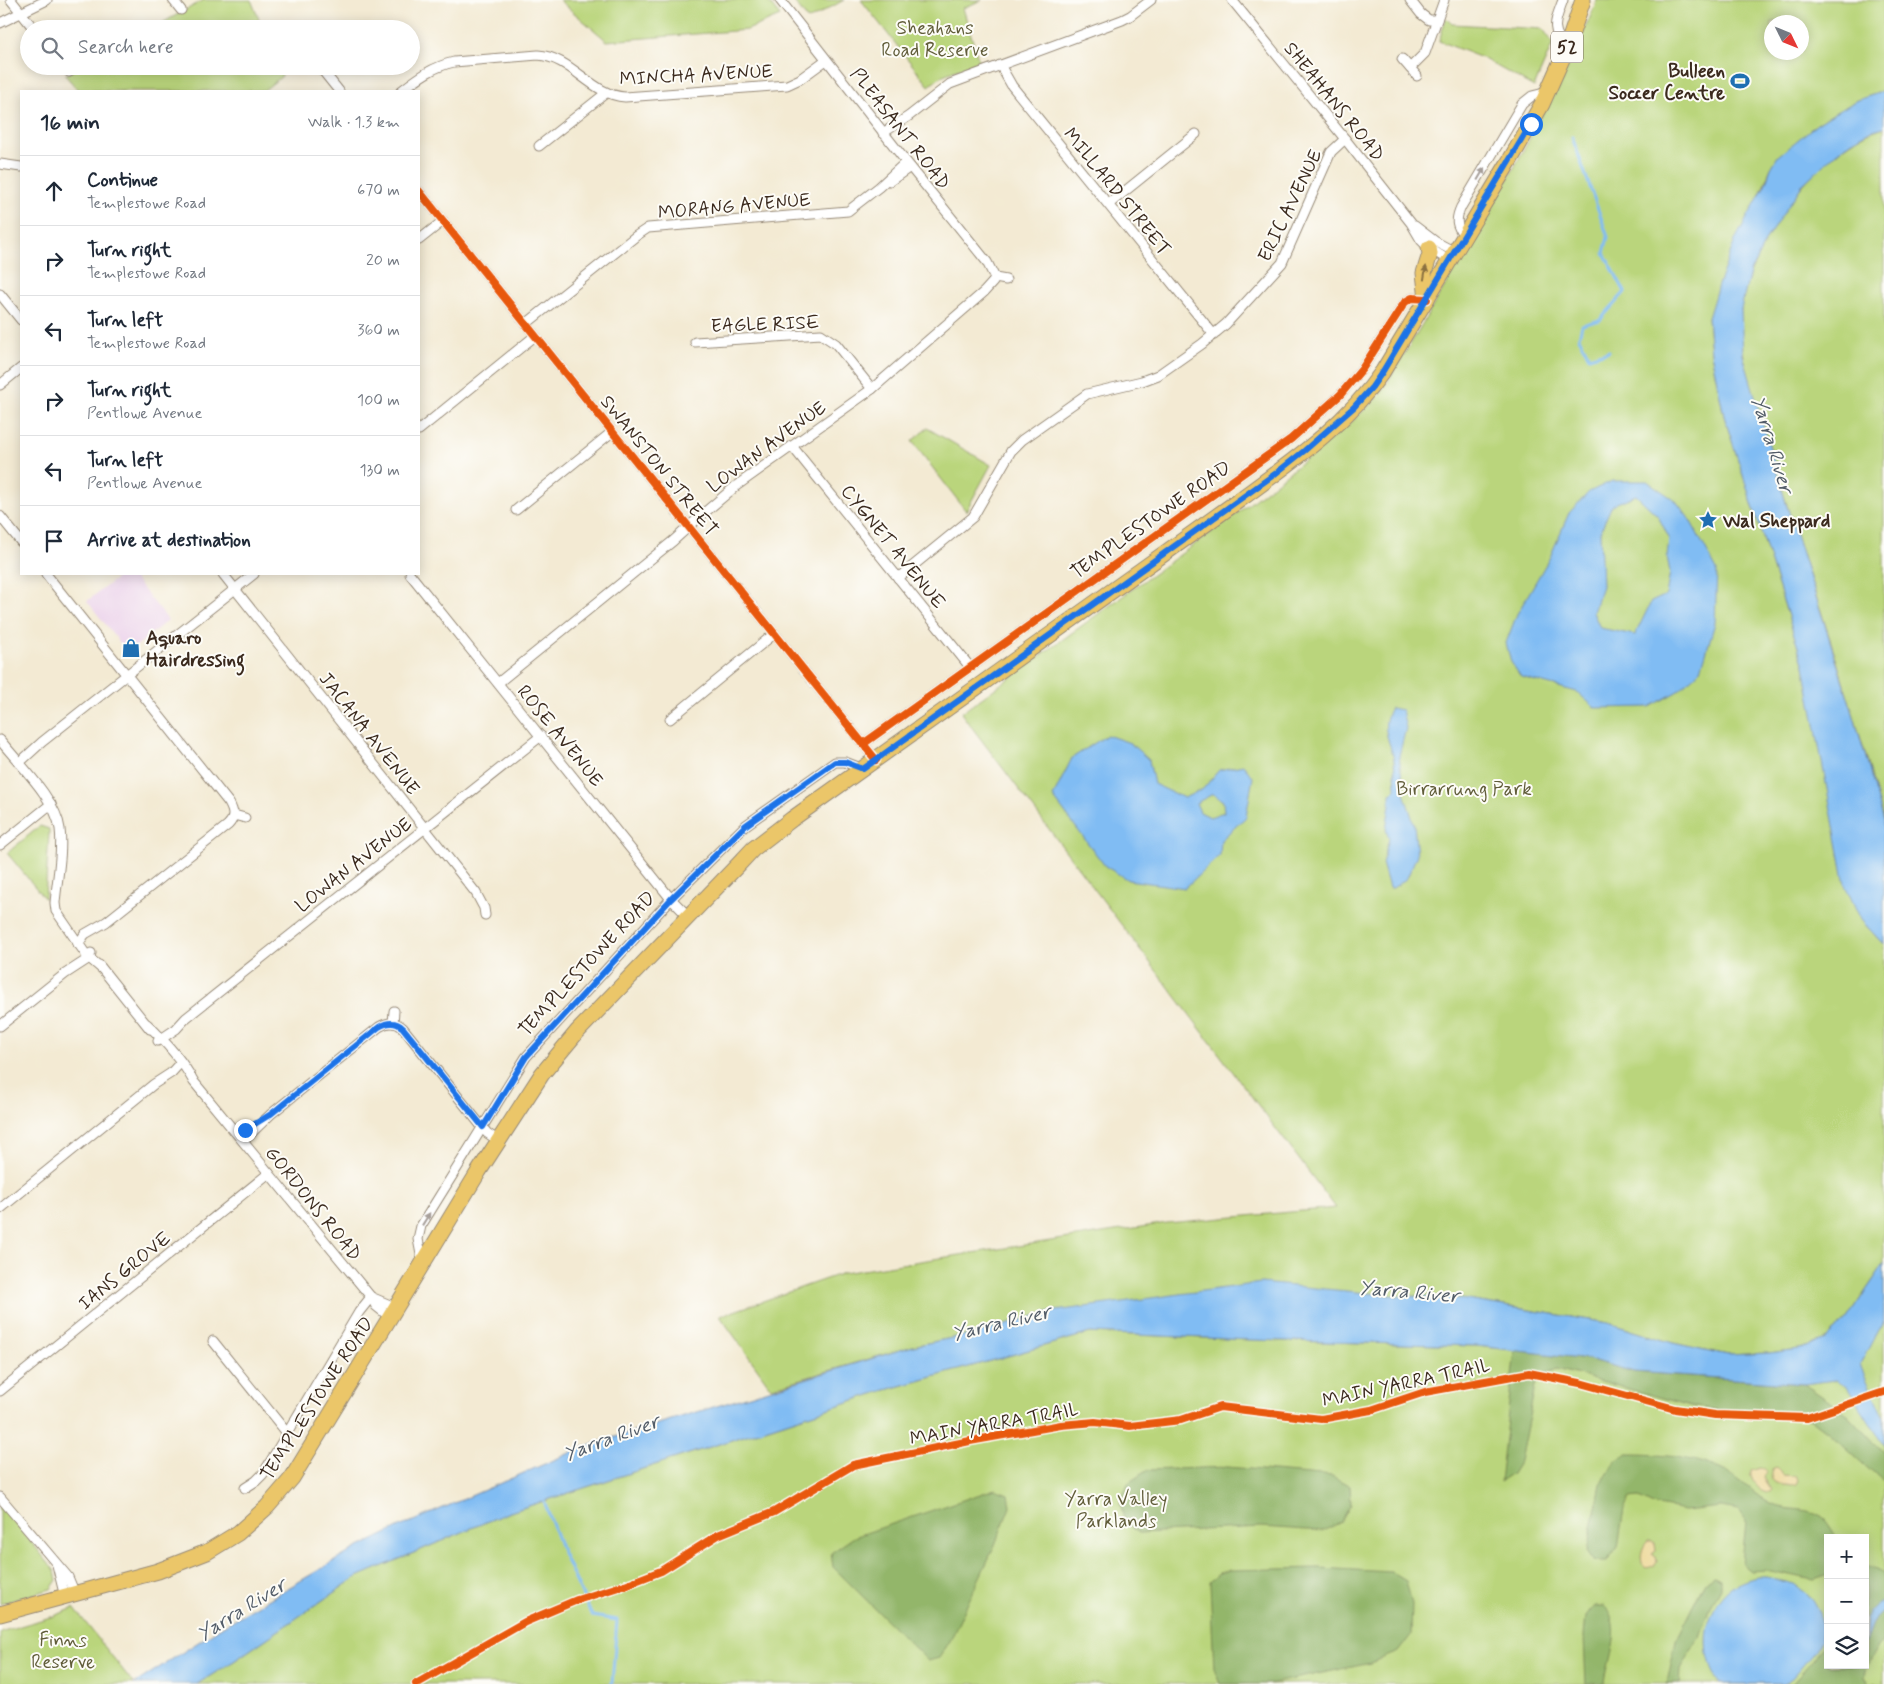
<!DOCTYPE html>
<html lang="en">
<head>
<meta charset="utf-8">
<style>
	:root { --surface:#fff; --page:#f2f2f3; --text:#1f2937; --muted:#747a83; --line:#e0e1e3 }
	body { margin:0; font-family:Mynerve,sans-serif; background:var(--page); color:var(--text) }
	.controls { position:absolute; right:15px; bottom:15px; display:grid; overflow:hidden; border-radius:0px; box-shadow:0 2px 12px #0003 }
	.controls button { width:45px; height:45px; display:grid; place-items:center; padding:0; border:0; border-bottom:1px solid var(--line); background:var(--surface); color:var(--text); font:25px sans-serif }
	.compass { position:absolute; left:1764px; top:15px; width:45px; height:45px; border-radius:50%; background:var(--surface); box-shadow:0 2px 12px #0003; rotate:133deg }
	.stop { position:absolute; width:15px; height:15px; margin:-11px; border:4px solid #1a73e8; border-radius:50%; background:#fff }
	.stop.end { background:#1a73e8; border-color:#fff; box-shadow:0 1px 5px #0008 }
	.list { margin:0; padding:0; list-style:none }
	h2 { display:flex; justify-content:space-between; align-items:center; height:65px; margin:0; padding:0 20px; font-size:21px }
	h2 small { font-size:16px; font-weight:400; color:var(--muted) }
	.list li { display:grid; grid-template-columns:32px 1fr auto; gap:15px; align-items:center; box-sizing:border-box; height:70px; padding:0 20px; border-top:1px solid var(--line) }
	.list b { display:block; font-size:19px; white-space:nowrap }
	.list p { margin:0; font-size:16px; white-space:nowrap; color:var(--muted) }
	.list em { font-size:16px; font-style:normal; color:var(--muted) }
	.icon { flex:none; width:28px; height:28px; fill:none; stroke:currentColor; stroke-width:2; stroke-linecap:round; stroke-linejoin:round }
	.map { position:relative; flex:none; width:1884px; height:1684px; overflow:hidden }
	.search { position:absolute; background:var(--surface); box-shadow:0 2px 12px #0003; left:20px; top:20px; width:400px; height:55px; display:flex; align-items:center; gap:12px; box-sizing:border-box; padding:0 18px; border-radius:28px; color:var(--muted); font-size:19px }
	.panel { position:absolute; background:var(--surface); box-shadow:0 2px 12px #0003; left:20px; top:90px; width:400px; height:485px; border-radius:0px }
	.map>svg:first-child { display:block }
	.built { fill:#ebd1eb }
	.green { fill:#bad57b; stroke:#7a804c; fill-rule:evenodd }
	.forest { fill:#93b66b; stroke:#677044 }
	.sand { fill:#eeda9e; stroke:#94825e }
	.water { fill:#80bcf3; stroke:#5e7388; fill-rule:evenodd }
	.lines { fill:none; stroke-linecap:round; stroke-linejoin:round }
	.stream { stroke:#80bcf3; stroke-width:3 }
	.street-casing { stroke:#978a78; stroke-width:11 }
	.primary-casing { stroke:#978a78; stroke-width:17 }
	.street { stroke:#fff; stroke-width:9 }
	.primary { stroke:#ebc669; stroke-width:15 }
	.cycleway-casing { stroke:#fdfcf7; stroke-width:11 }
	.cycleway { stroke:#e8590c; stroke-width:8 }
	.oneway { fill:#a79f9a }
	.oneway2 { fill:#8a7040 }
	.route { stroke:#1a73e8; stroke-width:6 }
	.labels { text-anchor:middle; stroke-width:4; stroke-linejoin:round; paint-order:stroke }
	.shield { fill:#fdfcf7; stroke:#75695f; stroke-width:1 }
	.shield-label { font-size:18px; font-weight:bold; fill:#3b2a1e }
	.park-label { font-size:19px; fill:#615d3a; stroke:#fdfcf7 }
	.poi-label { font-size:19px; font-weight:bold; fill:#3b2a1e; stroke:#fdfcf7; text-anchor:start }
	.street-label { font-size:19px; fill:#3b2a1e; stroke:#fdfcf7 }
	.water-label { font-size:20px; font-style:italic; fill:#535d69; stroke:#fdfcf7 }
</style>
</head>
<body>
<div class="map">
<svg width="1884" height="1684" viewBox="0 0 1884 1684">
	<rect width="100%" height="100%" fill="#fdfcf7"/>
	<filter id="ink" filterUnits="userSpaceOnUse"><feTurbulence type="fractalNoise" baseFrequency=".02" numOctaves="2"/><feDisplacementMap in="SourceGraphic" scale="10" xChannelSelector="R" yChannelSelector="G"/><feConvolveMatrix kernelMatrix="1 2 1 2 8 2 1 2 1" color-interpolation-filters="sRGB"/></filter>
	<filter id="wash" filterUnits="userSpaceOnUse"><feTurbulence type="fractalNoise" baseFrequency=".0096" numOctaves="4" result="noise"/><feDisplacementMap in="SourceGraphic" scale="20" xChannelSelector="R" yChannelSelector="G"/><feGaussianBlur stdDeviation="1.12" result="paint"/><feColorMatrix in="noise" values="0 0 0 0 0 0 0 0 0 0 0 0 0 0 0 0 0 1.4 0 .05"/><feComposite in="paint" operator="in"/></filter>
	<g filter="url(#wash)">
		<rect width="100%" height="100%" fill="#f3ead3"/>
		<polygon class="built" points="122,574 131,574 168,620 128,653 87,601"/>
		<g class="green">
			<polygon points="204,0 251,0 263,29 151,29"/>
			<polygon points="559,0 767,0 780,16 747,30 607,41"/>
			<polygon points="793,0 844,0 808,20"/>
			<polygon points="861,0 982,0 963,8 979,62 943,75 929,86"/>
			<path d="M1597,0H1884V91L1858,100L1817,124L1771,168L1708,318L1711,353L1724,416L1804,666L1861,920L1884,945V1264L1846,1320L1827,1337L1807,1348L1769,1353L1728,1355L1673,1343L1608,1323L1449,1297L1400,1296L1048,1312L986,1331L913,1346L771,1388L720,1316L843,1273L1167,1223L1336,1208L961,713L1235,515L1345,428L1380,395L1502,190L1528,142L1589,20ZM1772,22H1802V52H1772Z"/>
			<polygon points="1446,18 1452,24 1543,29 1553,43 1534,87 1482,58 1439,41"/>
			<polygon points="81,66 278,66 282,76 263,91 79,91 65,75"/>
			<path d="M1884,127V821C1874,785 1864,748 1853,713C1828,628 1798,545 1773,460C1760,413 1737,359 1741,309C1745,269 1778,216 1803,185C1821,162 1856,135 1884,127Z"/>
			<polygon points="927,428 991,465 966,511 912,441"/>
			<polygon points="40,826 49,829 49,834 45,899 7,853"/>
			<path d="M1884,1322V1684H197L234,1661L355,1578L507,1513L879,1392L1090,1333L1251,1340L1477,1346L1588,1359L1634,1372L1804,1384L1878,1330ZM1828,1538H1865V1665H1828Z"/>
			<polygon points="0,1504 55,1571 57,1580 51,1589 0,1604"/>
			<polygon points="74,1608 134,1684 0,1684 0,1632 54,1616"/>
		</g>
		<g class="forest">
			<polygon points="1515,1350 1588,1359 1634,1372 1804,1384 1849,1415 1884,1453 1884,1483 1828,1432 1812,1420 1796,1415 1728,1411 1694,1407 1557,1369 1541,1376 1535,1386 1520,1461 1512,1474 1500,1482"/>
			<path d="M1627,1454C1660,1454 1698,1457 1728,1473C1743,1481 1755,1496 1771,1504C1788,1513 1809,1505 1825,1519C1830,1524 1834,1532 1838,1538H1828V1575L1813,1580L1766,1570L1750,1571L1742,1564L1746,1521L1738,1510L1721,1507L1685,1511L1653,1505L1639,1498L1629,1499L1624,1509L1618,1547L1607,1562H1595L1587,1551L1601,1484L1615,1461Z"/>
			<polygon points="1227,1467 1332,1476 1350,1486 1351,1504 1341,1522 1323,1531 1262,1527 1139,1533 1125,1523 1120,1503 1128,1483 1148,1470"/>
			<polygon points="995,1489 1008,1494 1010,1507 994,1547 950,1641 939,1658 928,1661 833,1567 831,1553 854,1537"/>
			<polygon points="1319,1568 1391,1572 1406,1581 1412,1604 1411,1635 1398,1652 1371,1663 1269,1684 1220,1684 1214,1669 1210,1582 1219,1573 1230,1570"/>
			<path d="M1865,1568H1874L1884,1573V1641C1872,1651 1867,1662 1865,1678L1870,1684H1792L1809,1665L1822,1646L1828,1609V1665H1865Z"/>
			<polygon points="1714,1576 1720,1579 1720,1588 1709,1608 1699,1638 1691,1651 1681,1670 1680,1684 1667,1684 1676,1641 1706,1582"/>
			<path d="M1594,1606H1604C1626,1625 1607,1659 1605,1684H1586L1584,1636L1586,1617Z"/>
		</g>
		<g class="sand">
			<path d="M1760,1467L1766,1470L1764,1478L1772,1490L1770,1492C1760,1493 1749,1480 1751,1470Z"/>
			<path d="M1776,1468L1783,1475L1796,1476L1798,1480L1796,1484C1791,1486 1790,1484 1784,1484C1775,1484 1768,1480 1772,1470Z"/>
			<path d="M1648,1541H1652L1655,1543L1656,1551L1652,1554L1656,1557L1657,1561C1654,1566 1649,1569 1644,1567C1639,1560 1641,1547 1648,1541Z"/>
		</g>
		<g class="water">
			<polygon points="1884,91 1884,127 1870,131 1851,142 1835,154 1803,184 1767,238 1750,272 1741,309 1743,355 1786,503 1853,713 1884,821 1884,945 1861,920 1845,885 1804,666 1724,416 1711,353 1708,318 1718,285 1736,238 1765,185 1771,168 1778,156 1817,124 1836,112 1858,100"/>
			<path d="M1612,481H1647L1676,501L1690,520L1717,570L1715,623L1701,670L1678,691L1650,707L1595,708L1577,692L1521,677L1511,662L1506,643L1517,614L1550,557L1569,513L1589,492ZM1636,495L1658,516L1669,538L1667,557L1670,572L1666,595L1651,602L1635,635L1600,628L1593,612L1602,586L1600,532L1612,505Z"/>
			<path d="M1391,708L1402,710L1406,728L1399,756L1404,793L1414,824L1417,855L1407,878L1393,888H1389L1382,863L1389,839L1386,829L1390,805V794L1396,788C1395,779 1395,769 1394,760C1390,740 1379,728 1391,708Z"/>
			<path d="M1107,735L1130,743L1149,760L1154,784L1184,798L1203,789L1219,770L1243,765L1253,777L1246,817L1221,840L1220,855L1185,888L1128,880L1105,866L1053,797L1072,758ZM1213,794L1223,801L1224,812L1210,817L1200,812L1196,803Z"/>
			<polygon points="1884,1264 1884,1322 1878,1330 1860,1365 1884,1418 1884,1445 1847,1387 1835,1380 1804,1384 1634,1372 1588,1359 1477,1346 1251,1340 1090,1333 879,1392 507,1513 355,1578 234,1661 197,1684 134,1684 223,1626 355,1549 404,1525 586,1446 913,1346 986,1331 1048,1312 1261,1283 1400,1296 1449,1297 1608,1323 1673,1343 1728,1355 1769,1353 1807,1348 1827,1337 1846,1320"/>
			<path d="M1757,1577H1766L1794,1584L1805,1592L1813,1602L1819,1613L1823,1625L1821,1639L1815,1651L1793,1677L1784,1684H1721C1699,1660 1702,1615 1726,1592C1734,1584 1745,1580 1757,1577Z"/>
			<path d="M1884,1600V1610C1873,1615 1870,1631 1865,1642C1865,1621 1864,1611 1884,1600Z"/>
		</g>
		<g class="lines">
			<g class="stream">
				<polyline points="1572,137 1608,237 1604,253 1625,292 1600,320 1582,325 1579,337 1589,357 1609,351"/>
				<polyline points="543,1498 562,1551 592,1616 617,1620 612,1684"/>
			</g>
		</g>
	</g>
	<g filter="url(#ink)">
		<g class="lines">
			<g class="street-casing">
				<g id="street">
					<polyline points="11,0 34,29"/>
					<polyline points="173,0 181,10"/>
					<polyline points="780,0 908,164 987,262 995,278"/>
					<polyline points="1232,0 1345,139 1411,223 1421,240 1429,248 1450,261"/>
					<polyline points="1410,0 1421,14 1429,20 1437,20"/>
					<path d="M1563,0C1554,24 1551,28 1566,50"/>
					<polyline points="0,23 47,0"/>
					<polyline points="1402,59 1417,76"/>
					<polyline points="1000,65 1012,86 1214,335"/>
					<polyline points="64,66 69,72"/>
					<polyline points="319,66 339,91"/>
					<polyline points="1410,68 1425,53 1444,0"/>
					<path d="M401,91C418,78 432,67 454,62L538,55C572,57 591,95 625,97L787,85L800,79L826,60"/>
					<polyline points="883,133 909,116 950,84 1122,20 1130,16 1151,0"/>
					<polyline points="539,146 606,93"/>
					<polyline points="0,164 21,167"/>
					<polyline points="890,181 910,167"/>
					<polyline points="419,191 876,760"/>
					<polyline points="1109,204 1196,134"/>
					<polyline points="1415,226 1436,242 1455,252"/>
					<path d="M1465,237C1456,226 1455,220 1461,207L1522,104L1532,96L1548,92"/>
					<polyline points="419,240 443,221"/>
					<polyline points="995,278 1006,280"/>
					<polyline points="0,294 21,320"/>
					<polyline points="526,324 636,236 648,228 848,211 879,187 906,162"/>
					<polyline points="695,342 821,334 836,344 872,389"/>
					<polyline points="0,385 21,368"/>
					<polyline points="419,430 535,336"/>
					<polyline points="792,446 970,667"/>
					<polyline points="516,510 612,432"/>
					<polyline points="0,516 21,542"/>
					<path d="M46,574L229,803C234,812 235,818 228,825L106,922L85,934L78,944"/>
					<polyline points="223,574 476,893 484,908 485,915"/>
					<polyline points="410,574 671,899 688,916"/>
					<polyline points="898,578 973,517 1011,451 1022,440 1087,394 1142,381 1158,375 1202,344 1226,324 1282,263 1331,152 1345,139"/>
					<polyline points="498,683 673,541 704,513 736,486 872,389 984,292 993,282 995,278"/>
					<polyline points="670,719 774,634"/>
					<path d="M0,740C19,764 56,799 60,829C63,853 57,879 55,903L56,911L87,956L101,968"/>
					<polyline points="863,744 1291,439 1340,395 1362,369 1405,302 1412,298 1427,299"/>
					<polyline points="19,763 42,742 254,574"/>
					<polyline points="234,815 245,818"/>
					<polyline points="0,845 51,804"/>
					<polyline points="99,965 150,1029"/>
					<polyline points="393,1023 394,1011"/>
					<path d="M147,1024C165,1041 182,1060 194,1082L371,1297L376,1306L391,1318"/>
					<polyline points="0,1026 65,974 88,959 91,953"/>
					<polyline points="158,1041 176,1029 186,1018 541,736"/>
					<path d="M243,1141L271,1114L379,1027C387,1022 396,1021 403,1028L487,1133L499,1141"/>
					<polyline points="0,1209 154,1084 171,1073 181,1062"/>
					<polyline points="423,1265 418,1239 421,1226 526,1057 671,899 746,825 835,762 845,762 863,769"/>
					<polyline points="371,1297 397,1308"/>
					<polyline points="213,1341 287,1433"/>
					<polyline points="0,1391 269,1173"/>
					<polyline points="245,1488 256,1481 263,1474 359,1312 371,1297"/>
					<polyline points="0,1497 68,1577 75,1594"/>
					<polyline points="57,1565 65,1597"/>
				</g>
			</g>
			<g class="primary-casing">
				<g id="primary">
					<polyline points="1427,299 1424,273 1430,254 1429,248"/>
					<path d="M0,1614L158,1571L207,1552L238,1533L267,1507L292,1478L479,1171L542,1074L577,1032L738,865L753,849L792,819L1238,501C1290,463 1346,425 1383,371L1509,162L1542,104L1566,50L1583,0"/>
				</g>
			</g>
			<use href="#street" class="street"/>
			<use href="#primary" class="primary"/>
			<g class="cycleway-casing">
				<g id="cycleway">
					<polyline points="419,191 876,760"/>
					<polyline points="863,744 1291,439 1340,395 1362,369 1405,302 1412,298 1427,299"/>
					<polyline points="416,1684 525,1622 577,1600 625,1585 661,1571 718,1535 774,1512 853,1465 970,1441 1061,1425 1095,1422 1130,1426 1181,1420 1220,1407 1321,1419 1371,1410 1425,1392 1529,1373 1580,1383 1675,1409 1715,1415 1807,1418 1884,1392"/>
				</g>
			</g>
			<use href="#cycleway" class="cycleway"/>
		</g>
		<defs><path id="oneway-solid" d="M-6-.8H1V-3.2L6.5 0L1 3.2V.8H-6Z" transform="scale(1.25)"/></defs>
		<g class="oneway">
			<use href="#oneway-solid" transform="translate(1481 174) rotate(-60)"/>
			<use href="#oneway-solid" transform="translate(426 1219) rotate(-58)"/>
		</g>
		<use class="oneway2" href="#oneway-solid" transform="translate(1425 273) rotate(-81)"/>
	</g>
	<g class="lines" filter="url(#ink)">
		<path class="route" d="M245,1130L271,1114L379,1027C387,1022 396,1021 403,1028L483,1127L526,1057L671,899L746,825L835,762H845L863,769L1275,474L1304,451L1354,407L1372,387L1383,371L1531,124"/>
	</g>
	<defs>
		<g id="stadium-bare" transform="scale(1.5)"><path d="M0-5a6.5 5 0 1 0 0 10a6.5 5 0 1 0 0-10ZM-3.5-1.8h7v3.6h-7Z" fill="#1f6fb2" stroke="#fdfcf7" stroke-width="2.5" paint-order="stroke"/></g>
		<g id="sight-bare" transform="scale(1.5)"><path d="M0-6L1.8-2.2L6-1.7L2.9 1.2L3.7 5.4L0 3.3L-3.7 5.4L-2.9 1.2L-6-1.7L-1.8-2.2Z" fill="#1f6fb2" stroke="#fdfcf7" stroke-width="2.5" paint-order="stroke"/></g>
		<g id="shop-bare" transform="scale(1.5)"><path d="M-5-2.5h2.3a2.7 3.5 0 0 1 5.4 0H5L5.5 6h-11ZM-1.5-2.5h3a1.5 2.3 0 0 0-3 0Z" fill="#1f6fb2" stroke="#fdfcf7" stroke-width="2.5" paint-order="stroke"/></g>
	</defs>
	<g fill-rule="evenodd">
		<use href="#stadium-bare" x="1740" y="81"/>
		<use href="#sight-bare" x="1708" y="520"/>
		<use href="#shop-bare" x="131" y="648"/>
	</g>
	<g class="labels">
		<rect class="shield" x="1551" y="31.5" width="32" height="31" rx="4"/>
		<g class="shield-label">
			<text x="1567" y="53">52</text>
		</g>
		<g class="park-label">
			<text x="935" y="34">Sheahans<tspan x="935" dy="22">Road Reserve</tspan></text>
			<text x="1464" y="795">Birrarrung Park</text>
			<text x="1116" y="1505">Yarra Valley<tspan x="1116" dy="22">Parklands</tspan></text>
			<text x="63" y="1646">Finns<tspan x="63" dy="22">Reserve</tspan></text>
		</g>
		<g class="poi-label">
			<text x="1725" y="77" text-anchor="end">Bulleen<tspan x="1725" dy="22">Soccer Centre</tspan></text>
			<text x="1723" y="527">Wal Sheppard</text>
			<text x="146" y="644">Aquaro<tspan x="146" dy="22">Hairdressing</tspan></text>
		</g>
		<g class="street-label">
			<text transform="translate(696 74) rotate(-3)" y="7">MINCHA AVENUE</text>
			<text transform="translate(1335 101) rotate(51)" y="7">SHEAHANS ROAD</text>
			<text transform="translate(901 128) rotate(52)" y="7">PLEASANT ROAD</text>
			<text transform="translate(1118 191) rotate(51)" y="7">MILLARD STREET</text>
			<text transform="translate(734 205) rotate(-5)" y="7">MORANG AVENUE</text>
			<text transform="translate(1289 205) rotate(-64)" y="7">ERIC AVENUE</text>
			<text transform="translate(765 323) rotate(-2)" y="7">EAGLE RISE</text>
			<text transform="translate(766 446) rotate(-36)" y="7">LOWAN AVENUE</text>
			<text transform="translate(660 465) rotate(51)" y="7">SWANSTON STREET</text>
			<text transform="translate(1150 519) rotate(-35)" y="7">TEMPLESTOWE ROAD</text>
			<text transform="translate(894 546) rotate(51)" y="7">CYGNET AVENUE</text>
			<text transform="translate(370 733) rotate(52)" y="7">JACANA AVENUE</text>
			<text transform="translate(561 735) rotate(51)" y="7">ROSE AVENUE</text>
			<text transform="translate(353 864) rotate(-38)" y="7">LOWAN AVENUE</text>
			<text transform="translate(586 963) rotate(-47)" y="7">TEMPLESTOWE ROAD</text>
			<text transform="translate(314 1203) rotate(51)" y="7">GORDONS ROAD</text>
			<text transform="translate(124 1270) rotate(-39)" y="7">IANS GROVE</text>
			<text transform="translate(1406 1382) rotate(-12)" y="7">MAIN YARRA TRAIL</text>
			<text transform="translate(316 1398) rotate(-57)" y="7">TEMPLESTOWE ROAD</text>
			<text transform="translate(994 1423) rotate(-10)" y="7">MAIN YARRA TRAIL</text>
		</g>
		<g class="water-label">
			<text transform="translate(1773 444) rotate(73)" y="7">Yarra River</text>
			<text transform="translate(1409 1291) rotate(5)" y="7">Yarra River</text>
			<text transform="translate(1001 1322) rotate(-13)" y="7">Yarra River</text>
			<text transform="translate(611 1437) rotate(-20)" y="7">Yarra River</text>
			<text transform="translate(241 1609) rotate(-32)" y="7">Yarra River</text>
		</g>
	</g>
</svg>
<div class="controls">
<button>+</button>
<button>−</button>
<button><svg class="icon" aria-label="layers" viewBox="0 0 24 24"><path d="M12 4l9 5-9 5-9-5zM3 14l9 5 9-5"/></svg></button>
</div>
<svg class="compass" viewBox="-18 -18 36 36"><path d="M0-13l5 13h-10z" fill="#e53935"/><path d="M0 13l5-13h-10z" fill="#747a83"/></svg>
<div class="stop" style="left:1531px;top:124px"></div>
<div class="stop end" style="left:245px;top:1130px"></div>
<div class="search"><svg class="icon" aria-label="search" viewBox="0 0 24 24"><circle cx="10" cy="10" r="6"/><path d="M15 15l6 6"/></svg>Search here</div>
<section class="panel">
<h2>16 min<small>Walk · 1.3 km</small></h2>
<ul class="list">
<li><svg class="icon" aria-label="ahead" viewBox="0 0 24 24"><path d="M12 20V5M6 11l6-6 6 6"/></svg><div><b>Continue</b><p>Templestowe Road</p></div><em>670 m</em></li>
<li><svg class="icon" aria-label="right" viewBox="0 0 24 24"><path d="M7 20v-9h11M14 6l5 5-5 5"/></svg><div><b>Turn right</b><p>Templestowe Road</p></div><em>20 m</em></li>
<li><svg class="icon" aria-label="left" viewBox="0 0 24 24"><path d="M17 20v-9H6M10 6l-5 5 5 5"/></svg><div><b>Turn left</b><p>Templestowe Road</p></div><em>360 m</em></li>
<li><svg class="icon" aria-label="right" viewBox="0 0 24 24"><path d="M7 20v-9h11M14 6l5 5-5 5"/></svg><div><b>Turn right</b><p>Pentlowe Avenue</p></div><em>100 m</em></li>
<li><svg class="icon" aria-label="left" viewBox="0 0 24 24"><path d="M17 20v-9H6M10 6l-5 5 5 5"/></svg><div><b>Turn left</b><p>Pentlowe Avenue</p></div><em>130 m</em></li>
<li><svg class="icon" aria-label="arrive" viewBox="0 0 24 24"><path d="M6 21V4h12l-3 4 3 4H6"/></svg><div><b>Arrive at destination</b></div></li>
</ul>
</section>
</div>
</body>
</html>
